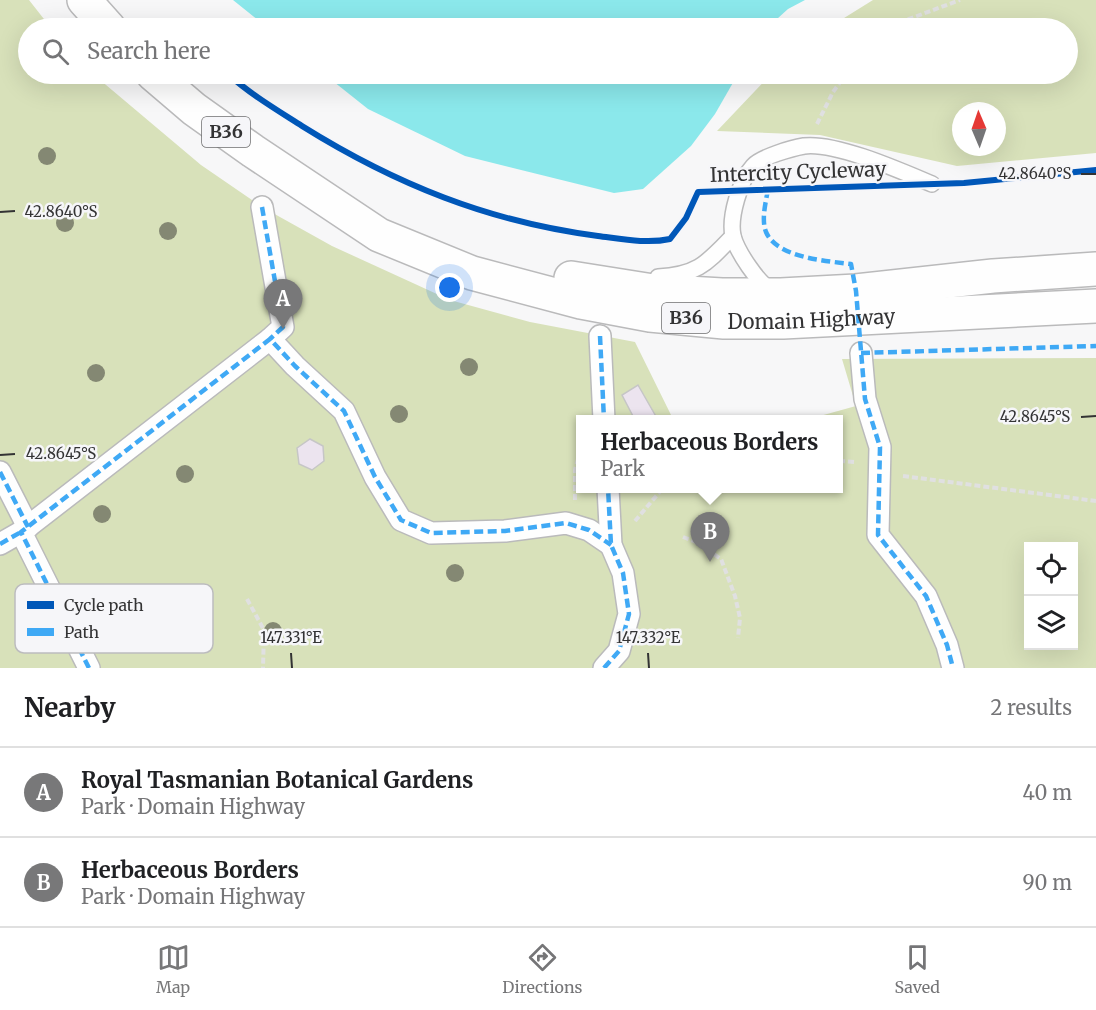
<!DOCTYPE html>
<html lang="en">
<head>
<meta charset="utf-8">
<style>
	:root { --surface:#fff; --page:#f6f6f6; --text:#202124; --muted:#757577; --line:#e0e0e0; --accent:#787879 }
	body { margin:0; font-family:Merriweather,serif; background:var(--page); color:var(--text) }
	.controls { position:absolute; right:18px; bottom:18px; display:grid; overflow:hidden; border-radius:0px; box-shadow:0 6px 24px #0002 }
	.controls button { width:54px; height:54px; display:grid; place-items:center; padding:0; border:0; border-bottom:2px solid var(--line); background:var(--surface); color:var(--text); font:30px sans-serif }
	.compass { position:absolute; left:952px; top:102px; width:54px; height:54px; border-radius:50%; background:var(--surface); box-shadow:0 6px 24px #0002; rotate:358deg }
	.you { position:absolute; left:450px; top:288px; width:21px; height:21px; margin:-15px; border:4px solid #fff; border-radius:50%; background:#1a73e8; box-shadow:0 0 0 9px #1a73e833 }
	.badge { display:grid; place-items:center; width:39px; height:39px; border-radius:50%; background:var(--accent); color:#fff; font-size:20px; font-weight:700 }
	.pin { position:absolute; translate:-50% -50px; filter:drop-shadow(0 2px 3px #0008) }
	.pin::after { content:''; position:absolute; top:32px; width:21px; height:18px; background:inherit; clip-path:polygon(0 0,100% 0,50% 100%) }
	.popup { position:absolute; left:576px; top:415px; width:267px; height:78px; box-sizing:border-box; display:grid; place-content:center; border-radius:0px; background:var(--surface); filter:drop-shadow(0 2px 4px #0005); font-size:20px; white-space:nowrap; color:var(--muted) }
	.popup b { font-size:22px; color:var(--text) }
	.popup::after { content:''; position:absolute; left:50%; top:100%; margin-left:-12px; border:12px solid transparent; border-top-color:var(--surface) }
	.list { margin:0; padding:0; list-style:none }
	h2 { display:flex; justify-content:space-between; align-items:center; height:78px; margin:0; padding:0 24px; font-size:26px }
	h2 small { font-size:20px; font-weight:400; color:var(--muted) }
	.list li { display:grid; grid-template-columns:39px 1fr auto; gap:18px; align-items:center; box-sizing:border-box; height:90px; padding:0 24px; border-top:2px solid var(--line) }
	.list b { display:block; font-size:22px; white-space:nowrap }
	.list p { margin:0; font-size:20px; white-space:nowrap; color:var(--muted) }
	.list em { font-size:20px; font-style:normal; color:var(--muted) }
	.icon { flex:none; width:33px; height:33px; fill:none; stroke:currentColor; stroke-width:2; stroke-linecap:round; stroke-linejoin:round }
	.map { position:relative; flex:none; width:1096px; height:668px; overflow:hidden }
	.search { position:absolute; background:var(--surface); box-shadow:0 6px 24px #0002; left:18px; right:18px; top:18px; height:66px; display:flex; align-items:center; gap:15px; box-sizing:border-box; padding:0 21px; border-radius:33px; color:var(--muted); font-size:22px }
	.sheet { height:258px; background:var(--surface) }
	nav { display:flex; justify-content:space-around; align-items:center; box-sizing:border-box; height:84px; border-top:2px solid var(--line); background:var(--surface); font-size:16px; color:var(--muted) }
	nav a { display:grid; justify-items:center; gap:3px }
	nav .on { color:var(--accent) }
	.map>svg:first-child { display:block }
	.green { fill:#d8e1ba; fill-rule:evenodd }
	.water { fill:#8be8eb }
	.building { fill:#ece4ef; stroke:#c6c6c6; stroke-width:1.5 }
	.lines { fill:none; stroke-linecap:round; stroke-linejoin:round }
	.service-casing { stroke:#bababb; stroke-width:18 }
	.pedestrian-casing { stroke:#bababb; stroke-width:24 }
	.primary-casing { stroke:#bababb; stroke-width:36 }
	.path { stroke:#e0e0e1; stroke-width:4; stroke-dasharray:6 3; stroke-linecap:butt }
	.service { stroke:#fefefe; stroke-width:15 }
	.pedestrian { stroke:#fefefe; stroke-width:21 }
	.primary { stroke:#fefefe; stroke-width:33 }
	.quiet { stroke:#3fa9f5; stroke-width:4.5; stroke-dasharray:9 4.5; stroke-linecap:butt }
	.cycleway-casing { stroke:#f6f6f9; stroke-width:10 }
	.cycleway { stroke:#0057b8; stroke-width:6 }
	.tree { fill:#848873 }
	.ticks { fill:none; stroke:#333334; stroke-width:2 }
	.labels { text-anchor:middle; stroke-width:5; stroke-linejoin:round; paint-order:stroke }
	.shield { fill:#f6f6f9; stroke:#6e6e6f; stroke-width:1.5 }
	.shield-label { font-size:18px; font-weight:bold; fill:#333334 }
	.street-label { font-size:20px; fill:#333334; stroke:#f6f6f9 }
	.key { fill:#f6f6f9; stroke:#bcbcbe; stroke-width:1.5 }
	.key-label { font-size:16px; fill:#333334 }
	.ticks-label { font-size:15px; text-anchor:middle; fill:#333334; stroke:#f6f6f9; stroke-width:5; stroke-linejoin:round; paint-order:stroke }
</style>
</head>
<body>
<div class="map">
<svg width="1096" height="668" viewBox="0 0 1096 668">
	<rect width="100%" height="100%" fill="#f7f7f8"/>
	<g class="green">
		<path d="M0,0H29L51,28H28V74H93L201,165L262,207L332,246L450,300L530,322L635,342L673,419L581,420V488H839V420L809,419L856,406L842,359L1096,358V668H0ZM1028,546H1074V646H1028Z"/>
		<path d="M873,0H1096V153L957,166L820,135L717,131L771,74H1068V28H828ZM961,111H997V147H961Z"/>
	</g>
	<g class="water">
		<polygon points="233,0 805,0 788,9 767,28 268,28"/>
		<polygon points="324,74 738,74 715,114 691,146 643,189 614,193 465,156 368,109"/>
	</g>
	<g class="building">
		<polygon points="638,385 658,420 635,420 622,395"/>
		<polygon points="310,439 323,446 324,461 312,470 299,464 297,448"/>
	</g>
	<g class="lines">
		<g class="service-casing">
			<g id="service">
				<path d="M658,277C698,275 707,263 733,236"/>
				<path d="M773,291C758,284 737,251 733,236C729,217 740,180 753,166C761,157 792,148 804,146C836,142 901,171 932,184"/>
			</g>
		</g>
		<g class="pedestrian-casing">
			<g id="pedestrian">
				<polyline points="262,207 283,327 270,339"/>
				<polyline points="600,336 604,420"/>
				<polyline points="861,353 865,399 880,447 878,535 926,596 947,645 953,668"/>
				<polyline points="0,472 28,527"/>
				<polyline points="0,544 21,532"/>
				<polyline points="89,668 21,532 270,339 295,366 344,411 375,477 401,520 431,533 505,531 566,523 589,530 611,545"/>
				<polyline points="604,668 619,651 629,614 623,573 611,545 608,488"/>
			</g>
		</g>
		<g class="primary-casing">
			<g id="primary">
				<polyline points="84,0 109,28"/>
				<path id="s1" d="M153,74L194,109L253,151L379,235L472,273L581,302L650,315L724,322H783L1096,306"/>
				<polyline points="571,278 653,291 722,295 781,295 856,291 993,276 1096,269"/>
			</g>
		</g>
		<g class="path">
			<polyline points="892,28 901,22 960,0"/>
			<polyline points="817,124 833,92 846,74"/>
			<polyline points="839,461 856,462"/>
			<polyline points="903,476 1096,501"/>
			<polyline points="575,500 575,470 581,448"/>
			<polyline points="635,521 663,488"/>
			<polyline points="683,537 696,542 721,559 735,596 740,618 738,638"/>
			<polyline points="247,599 264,630 263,668"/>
		</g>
		<use href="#service" class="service"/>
		<use href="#pedestrian" class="pedestrian"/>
		<use href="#primary" class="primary"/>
		<g class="quiet">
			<path d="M768,189C766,202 761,219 766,232C777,258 827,261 851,264L856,291L865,399L880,447L878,535L926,596L947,645L953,668"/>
			<polyline points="262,207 283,327 270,339"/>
			<polyline points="600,336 604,420"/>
			<polyline points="861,353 1096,346"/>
			<polyline points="0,472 28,527"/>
			<polyline points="0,544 21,532"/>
			<polyline points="89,668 21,532 270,339 295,366 344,411 375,477 401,520 431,533 505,531 566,523 589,530 611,545"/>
			<polyline points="604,668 619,651 629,614 623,573 611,545 608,488"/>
		</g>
		<g class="cycleway-casing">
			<path id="cycleway" d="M228,74C250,94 277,110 302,126C395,184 489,222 598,236C622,239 647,244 670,239L686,218L698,192L964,183L1096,170"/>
		</g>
		<use href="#cycleway" class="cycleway"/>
	</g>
	<g class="tree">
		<circle cx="47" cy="156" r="9"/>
		<circle cx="65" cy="223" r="9"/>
		<circle cx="168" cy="231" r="9"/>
		<circle cx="469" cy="367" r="9"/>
		<circle cx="96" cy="373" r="9"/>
		<circle cx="399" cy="414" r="9"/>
		<circle cx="185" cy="474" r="9"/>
		<circle cx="102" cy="514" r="9"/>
		<circle cx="455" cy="573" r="9"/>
		<circle cx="273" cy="631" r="9"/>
	</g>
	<path class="ticks" d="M1081,174H1096M0,212L15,211M1081,417L1096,416M0,455L15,454M291,653L292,668M648,653L649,668"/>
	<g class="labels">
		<g class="shield">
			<rect x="202" y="117" width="48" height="30" rx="4.5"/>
			<rect x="662" y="303" width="48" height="30" rx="4.5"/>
		</g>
		<g class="shield-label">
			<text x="226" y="138">B36</text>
			<text x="686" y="324">B36</text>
		</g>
		<g class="street-label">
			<text transform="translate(798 172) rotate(-2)" y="7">Intercity Cycleway</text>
			<text dy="7" stroke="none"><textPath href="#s1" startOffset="723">Domain Highway</textPath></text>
		</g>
	</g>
	<rect x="15" y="584" width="198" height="69" rx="9" class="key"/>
	<rect x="27" y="601" width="27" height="8" fill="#0057b8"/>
	<rect x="27" y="628" width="27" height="8" fill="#3fa9f5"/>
	<g class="key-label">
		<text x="64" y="611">Cycle path</text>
		<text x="64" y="638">Path</text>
	</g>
	<g class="ticks-label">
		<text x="1035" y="179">42.8640°S</text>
		<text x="61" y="217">42.8640°S</text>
		<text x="1035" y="422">42.8645°S</text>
		<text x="61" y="459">42.8645°S</text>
		<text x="291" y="643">147.331°E</text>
		<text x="648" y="643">147.332°E</text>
	</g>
</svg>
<div class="controls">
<button><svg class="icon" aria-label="locate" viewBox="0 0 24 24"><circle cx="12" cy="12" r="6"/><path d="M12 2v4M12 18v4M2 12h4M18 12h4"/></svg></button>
<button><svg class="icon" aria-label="layers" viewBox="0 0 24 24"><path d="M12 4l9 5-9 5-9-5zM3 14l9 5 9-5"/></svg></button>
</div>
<svg class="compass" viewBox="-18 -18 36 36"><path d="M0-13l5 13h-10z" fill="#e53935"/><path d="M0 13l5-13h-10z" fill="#757577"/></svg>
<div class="you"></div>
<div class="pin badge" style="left:283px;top:329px">A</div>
<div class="pin badge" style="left:710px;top:562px">B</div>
<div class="popup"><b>Herbaceous Borders</b>Park</div>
<div class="search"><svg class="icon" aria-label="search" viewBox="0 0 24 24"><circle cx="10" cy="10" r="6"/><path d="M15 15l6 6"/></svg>Search here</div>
</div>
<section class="sheet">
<h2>Nearby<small>2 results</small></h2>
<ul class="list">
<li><span class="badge">A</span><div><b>Royal Tasmanian Botanical Gardens</b><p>Park · Domain Highway</p></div><em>40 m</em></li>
<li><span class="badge">B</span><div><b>Herbaceous Borders</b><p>Park · Domain Highway</p></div><em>90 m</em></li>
</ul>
</section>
<nav>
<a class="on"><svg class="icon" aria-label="map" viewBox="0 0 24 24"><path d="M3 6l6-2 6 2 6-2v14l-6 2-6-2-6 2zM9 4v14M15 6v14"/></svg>Map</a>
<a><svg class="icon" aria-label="directions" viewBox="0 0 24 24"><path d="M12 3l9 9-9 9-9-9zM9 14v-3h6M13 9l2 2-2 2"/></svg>Directions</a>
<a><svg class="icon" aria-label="saved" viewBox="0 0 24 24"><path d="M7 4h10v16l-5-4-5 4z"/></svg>Saved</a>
</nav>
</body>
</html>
